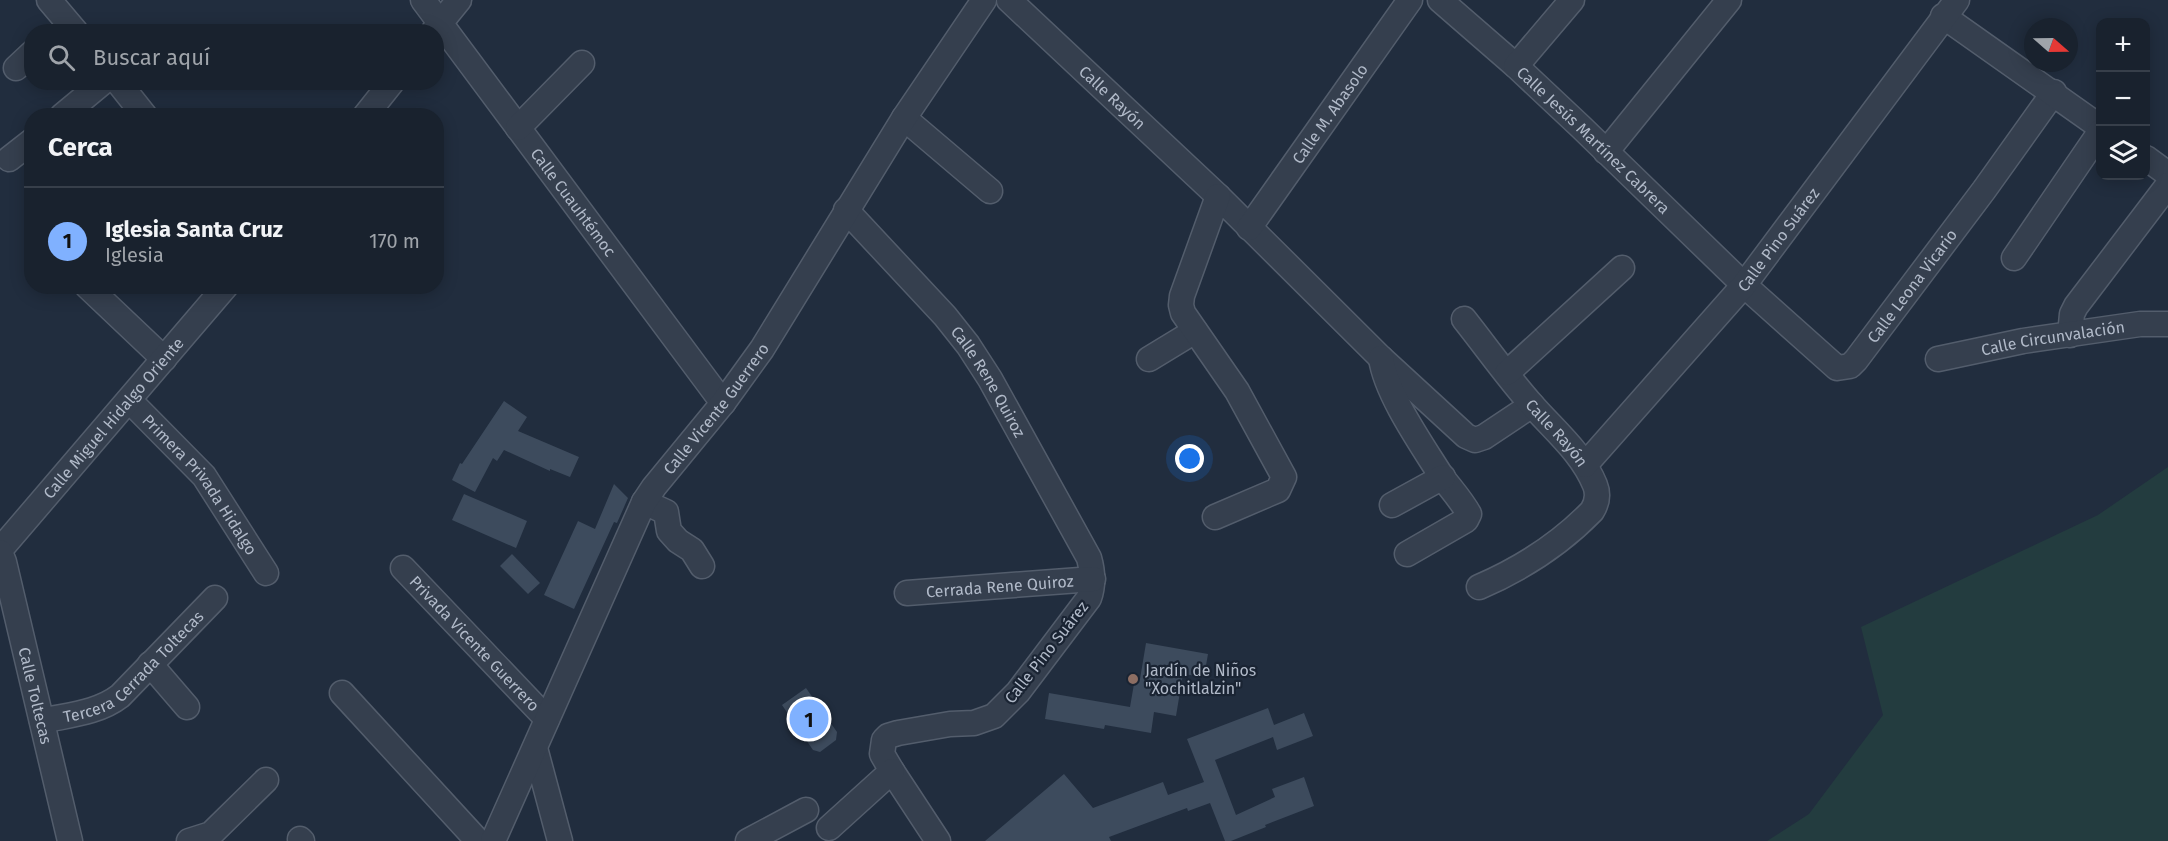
<!DOCTYPE html>
<html lang="es">
<head>
<meta charset="utf-8">
<style>
	:root { --surface:#19222e; --page:#222a36; --text:#f1f3f6; --muted:#9fa4aa; --line:#373f4a; --accent:#80b1ff }
	body { margin:0; font-family:"Fira Sans",sans-serif; background:var(--page); color:var(--text) }
	.controls { position:absolute; right:18px; top:18px; display:grid; overflow:hidden; border-radius:12px; box-shadow:0 3px 15px #0003 }
	.controls button { width:54px; height:54px; display:grid; place-items:center; padding:0; border:0; border-bottom:2px solid var(--line); background:var(--surface); color:var(--text); font:30px sans-serif }
	.compass { position:absolute; left:2024px; top:18px; width:54px; height:54px; border-radius:50%; background:var(--surface); box-shadow:0 3px 15px #0003; rotate:110deg }
	.you { position:absolute; left:1190px; top:459px; width:21px; height:21px; margin:-15px; border:4px solid #fff; border-radius:50%; background:#1a73e8; box-shadow:0 0 0 9px #1a73e833 }
	.badge { display:grid; place-items:center; width:39px; height:39px; border-radius:50%; background:var(--accent); color:#111; font-size:20px; font-weight:700 }
	.pin { position:absolute; translate:-50% -50%; border:3px solid #fff; box-shadow:0 2px 6px #0006 }
	.list { margin:0; padding:0; list-style:none }
	h2 { display:flex; justify-content:space-between; align-items:center; height:78px; margin:0; padding:0 24px; font-size:26px }
	h2 small { font-size:20px; font-weight:400; color:var(--muted) }
	.list li { display:grid; grid-template-columns:39px 1fr auto; gap:18px; align-items:center; box-sizing:border-box; height:108px; padding:0 24px; border-top:2px solid var(--line) }
	.list b { display:block; font-size:22px; white-space:nowrap }
	.list p { margin:0; font-size:20px; white-space:nowrap; color:var(--muted) }
	.list em { font-size:20px; font-style:normal; color:var(--muted) }
	.icon { flex:none; width:33px; height:33px; fill:none; stroke:currentColor; stroke-width:2; stroke-linecap:round; stroke-linejoin:round }
	.map { position:relative; flex:none; width:2168px; height:841px; overflow:hidden }
	.search { position:absolute; background:var(--surface); box-shadow:0 3px 15px #0003; left:24px; top:24px; width:420px; height:66px; display:flex; align-items:center; gap:15px; box-sizing:border-box; padding:0 21px; border-radius:24px; color:var(--muted); font-size:22px }
	.panel { position:absolute; background:var(--surface); box-shadow:0 3px 15px #0003; left:24px; top:108px; width:420px; height:186px; border-radius:24px }
	.map>svg:first-child { display:block }
	.green { fill:#233c3f }
	.building { fill:#3d4b5d }
	.lines { fill:none; stroke-linecap:round; stroke-linejoin:round }
	.minor-casing { stroke:#535d6c; stroke-width:27 }
	.minor { stroke:#353f4e; stroke-width:24 }
	.education-dot { fill:#8d6e63; stroke:#1a2433; stroke-width:2 }
	.labels { text-anchor:middle; stroke-width:4.5; stroke-linejoin:round; paint-order:stroke }
	.street-label { font-size:16px; fill:#b1bac9; stroke:#1a2433 }
	.poi-label { font-size:16px; fill:#b1bac9; stroke:#1a2433; text-anchor:start }
</style>
</head>
<body>
<div class="map">
<svg width="2168" height="841" viewBox="0 0 2168 841">
	<rect width="100%" height="100%" fill="#212d3e"/>
	<polygon class="green" points="2168,467 2168,841 1767,841 1809,814 1883,715 1861,627 2098,515"/>
	<g class="building">
		<polygon points="504,401 527,417 518,431 579,457 570,477 550,469 550,471 504,450 497,461 493,458 475,492 452,480 460,463 462,464"/>
		<polygon points="614,484 628,498 617,523 614,522 574,609 544,595 578,521 595,529"/>
		<polygon points="464,494 527,521 516,548 452,520"/>
		<polygon points="512,554 540,583 528,594 500,566"/>
		<polygon points="1146,643 1208,654 1204,677 1183,674 1176,716 1154,712 1151,733 1105,725 1104,729 1045,719 1049,693 1130,707 1135,678 1140,679"/>
		<polygon points="806,688 837,732 836,740 820,752 813,750 782,705"/>
		<polygon points="1268,708 1274,725 1304,713 1313,736 1277,750 1273,737 1215,760 1236,815 1275,797 1272,789 1304,777 1314,806 1265,825 1266,827 1231,841 1225,841 1210,803 1188,811 1187,808 1109,837 1111,841 985,841 1064,774 1093,808 1163,782 1168,795 1204,782 1187,739"/>
	</g>
	<g class="lines">
		<g class="minor-casing">
			<g id="minor">
				<polyline points="49,0 76,32"/>
				<path id="s1" d="M423,0L723,403"/>
				<path id="s2" d="M1009,0L1218,196L1381,358L1466,436L1475,440L1484,437L1532,405"/>
				<path id="s3" d="M1440,0L1516,66L1581,127L1744,285L1837,368L1850,366L1856,360L1984,190L2054,92"/>
				<polyline points="1943,16 2100,127"/>
				<polyline points="433,32 459,0"/>
				<polyline points="1516,66 1572,0"/>
				<polyline points="16,68 32,53"/>
				<polyline points="118,82 145,116"/>
				<polyline points="62,116 103,82"/>
				<polyline points="365,116 392,82"/>
				<polyline points="904,118 990,191"/>
				<polyline points="518,128 582,63"/>
				<polyline points="1606,152 1729,0"/>
				<polyline points="2146,158 2168,174"/>
				<polyline points="9,159 32,141"/>
				<path id="s4" d="M846,210L945,316L968,345L990,379L1089,558C1093,572 1094,584 1089,598L1018,692L994,716L974,723L950,724L898,733L888,736L884,740L882,754L892,771L938,841"/>
				<path id="s5" d="M1249,228L1410,0"/>
				<polyline points="2014,258 2100,132"/>
				<polyline points="87,286 164,359"/>
				<path id="s6" d="M1464,319C1487,348 1508,378 1533,406C1555,431 1582,453 1595,485C1599,495 1597,503 1592,511C1559,545 1523,568 1479,587"/>
				<polyline points="2070,335 2072,314 2076,306 2168,185"/>
				<path d="M1381,358C1386,394 1422,445 1442,477C1451,489 1462,501 1469,514L1466,520L1407,554"/>
				<polyline points="1149,359 1195,331"/>
				<path id="s7" d="M1938,359L2023,341L2140,324H2168"/>
				<polyline points="1507,373 1622,268"/>
				<path id="s8" d="M129,400L204,476L266,573"/>
				<path id="s9" d="M1585,465L1744,285L1957,0"/>
				<polyline points="644,502 666,512 669,531 678,541 692,550 702,566"/>
				<polyline points="1392,505 1443,477"/>
				<polyline points="1215,517 1278,490 1284,477 1237,391 1183,313 1181,305 1182,296 1218,196"/>
				<path id="s10" d="M0,550L226,286"/>
				<path id="s11" d="M0,552L4,562L70,841"/>
				<path id="s12" d="M403,568L547,719"/>
				<path id="s13" d="M907,593L1093,579"/>
				<polyline points="150,664 187,707"/>
				<polyline points="342,693 478,841"/>
				<path id="s14" d="M42,721C68,715 98,713 120,696L215,598"/>
				<polyline points="535,748 560,841"/>
				<polyline points="829,828 892,771"/>
				<polyline points="300,839 302,841"/>
				<polyline points="189,841 211,834 266,780"/>
				<path id="s15" d="M493,841L644,502L654,487L723,403L762,349L904,118L984,0"/>
				<polyline points="748,841 806,810"/>
			</g>
		</g>
		<use href="#minor" class="minor"/>
	</g>
	<circle class="education-dot" cx="1133" cy="679" r="6"/>
	<g class="labels">
		<g class="street-label">
			<text dy="6" stroke="none"><textPath href="#s2" startOffset="142">Calle Rayón</textPath></text>
			<text dy="6" stroke="none"><textPath href="#s5" startOffset="140">Calle M. Abasolo</textPath></text>
			<text dy="6" stroke="none"><textPath href="#s3" startOffset="208">Calle Jesús Martínez Cabrera</textPath></text>
			<text dy="6" stroke="none"><textPath href="#s1" startOffset="252">Calle Cuauhtémoc</textPath></text>
			<text dy="6" stroke="none"><textPath href="#s9" startOffset="297">Calle Pino Suárez</textPath></text>
			<text dy="6" stroke="none"><textPath href="#s3" startOffset="656">Calle Leona Vicario</textPath></text>
			<text dy="6" stroke="none"><textPath href="#s7" startOffset="117">Calle Circunvalación</textPath></text>
			<text dy="6" stroke="none"><textPath href="#s4" startOffset="224">Calle Rene Quiroz</textPath></text>
			<text dy="6" stroke="none"><textPath href="#s15" startOffset="489">Calle Vicente Guerrero</textPath></text>
			<text dy="6" stroke="none"><textPath href="#s10" startOffset="174">Calle Miguel Hidalgo Oriente</textPath></text>
			<text dy="6" stroke="none"><textPath href="#s6" startOffset="147">Calle Rayón</textPath></text>
			<text dy="6" stroke="none"><textPath href="#s8" startOffset="111">Primera Privada Hidalgo</textPath></text>
			<text dy="6" stroke="none"><textPath href="#s13" startOffset="93">Cerrada Rene Quiroz</textPath></text>
			<text dy="6" stroke="none"><textPath href="#s12" startOffset="104">Privada Vicente Guerrero</textPath></text>
			<text transform="translate(1046 652) rotate(-52)" y="6">Calle Pino Suárez</text>
			<text dy="6" stroke="none"><textPath href="#s14" startOffset="110">Tercera Cerrada Toltecas</textPath></text>
			<text dy="6" stroke="none"><textPath href="#s11" startOffset="148">Calle Toltecas</textPath></text>
		</g>
		<g class="poi-label">
			<text x="1145" y="676">Jardín de Niños<tspan x="1145" dy="18">"Xochitlalzin"</tspan></text>
		</g>
	</g>
</svg>
<div class="controls">
<button>+</button>
<button>−</button>
<button><svg class="icon" aria-label="layers" viewBox="0 0 24 24"><path d="M12 4l9 5-9 5-9-5zM3 14l9 5 9-5"/></svg></button>
</div>
<svg class="compass" viewBox="-18 -18 36 36"><path d="M0-13l5 13h-10z" fill="#e53935"/><path d="M0 13l5-13h-10z" fill="#9fa4aa"/></svg>
<div class="you"></div>
<div class="pin badge" style="left:809px;top:719px">1</div>
<div class="search"><svg class="icon" aria-label="search" viewBox="0 0 24 24"><circle cx="10" cy="10" r="6"/><path d="M15 15l6 6"/></svg>Buscar aquí</div>
<section class="panel">
<h2>Cerca<small></small></h2>
<ul class="list">
<li><span class="badge">1</span><div><b>Iglesia Santa Cruz</b><p>Iglesia</p></div><em>170 m</em></li>
</ul>
</section>
</div>
</body>
</html>
